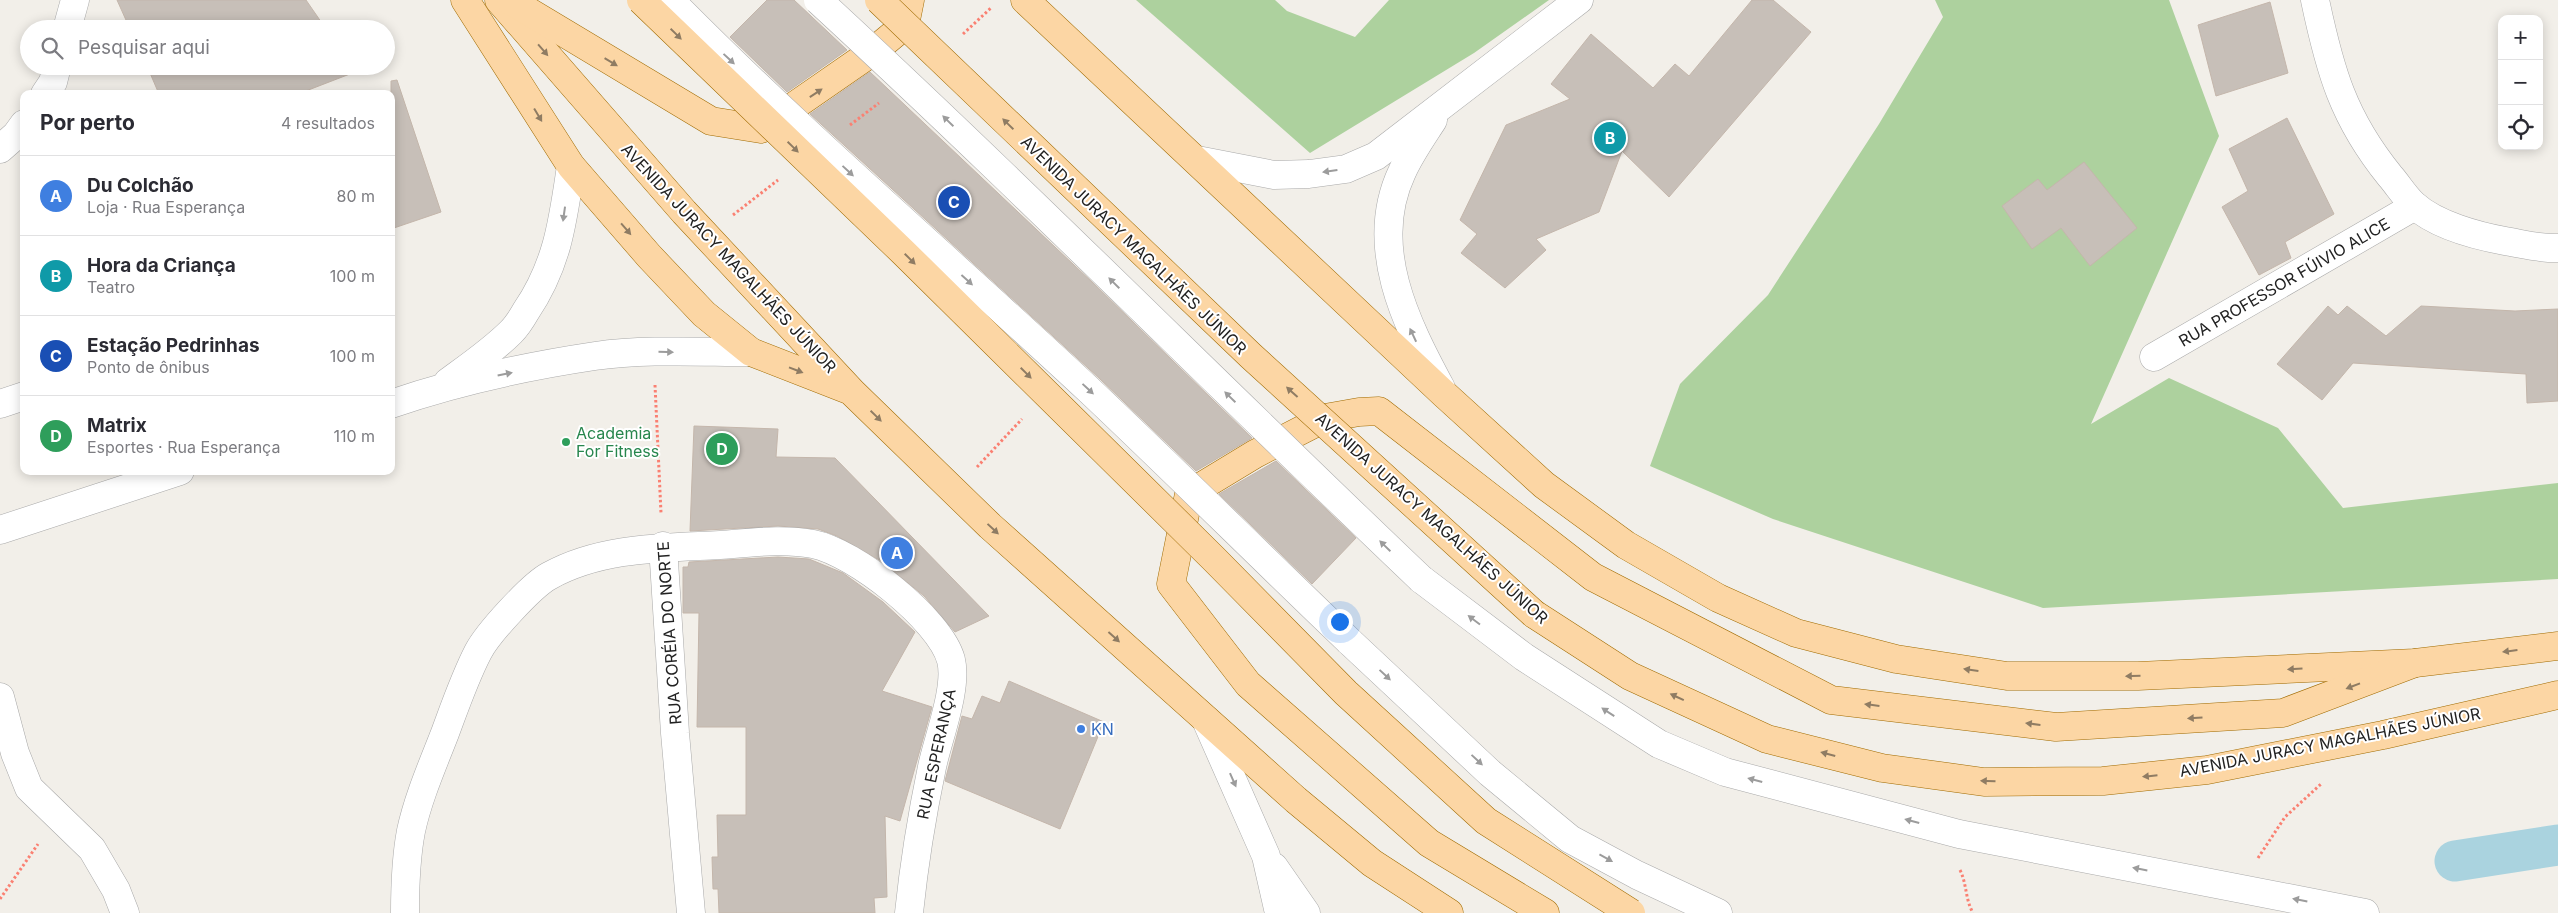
<!DOCTYPE html>
<html lang="pt">
<head>
<meta charset="utf-8">
<style>
	:root { --surface:#fff; --page:#f7f7f7; --text:#2b2b33; --muted:#7c7c81; --line:#e1e1e2; --accent:#d93025 }
	body { margin:0; font-family:Inter,sans-serif; background:var(--page); color:var(--text) }
	.controls { position:absolute; right:15px; top:15px; display:grid; overflow:hidden; border-radius:10px; box-shadow:0 2px 12px #0003 }
	.controls button { width:45px; height:45px; display:grid; place-items:center; padding:0; border:0; border-bottom:1px solid var(--line); background:var(--surface); color:var(--text); font:25px sans-serif }
	.you { position:absolute; left:1339px; top:621px; width:18px; height:18px; margin:-12px; border:4px solid #fff; border-radius:50%; background:#1a73e8; box-shadow:0 0 0 8px #1a73e833 }
	.badge { display:grid; place-items:center; width:32px; height:32px; border-radius:50%; background:var(--accent); color:#fff; font-size:16px; font-weight:700 }
	.pin { position:absolute; translate:-50% -50%; border:2px solid #fff; box-shadow:0 1px 5px #0006 }
	.list { margin:0; padding:0; list-style:none }
	h2 { display:flex; justify-content:space-between; align-items:center; height:65px; margin:0; padding:0 20px; font-size:21px }
	h2 small { font-size:16px; font-weight:400; color:var(--muted) }
	.list li { display:grid; grid-template-columns:32px 1fr auto; gap:15px; align-items:center; box-sizing:border-box; height:80px; padding:0 20px; border-top:1px solid var(--line) }
	.list b { display:block; font-size:19px; white-space:nowrap }
	.list p { margin:0; font-size:16px; white-space:nowrap; color:var(--muted) }
	.list em { font-size:16px; font-style:normal; color:var(--muted) }
	.icon { flex:none; width:28px; height:28px; fill:none; stroke:currentColor; stroke-width:2; stroke-linecap:round; stroke-linejoin:round }
	.map { position:relative; flex:none; width:2558px; height:913px; overflow:hidden }
	.search { position:absolute; background:var(--surface); box-shadow:0 2px 12px #0003; left:20px; top:20px; width:375px; height:55px; display:flex; align-items:center; gap:12px; box-sizing:border-box; padding:0 18px; border-radius:28px; color:var(--muted); font-size:19px }
	.panel { position:absolute; background:var(--surface); box-shadow:0 2px 12px #0003; left:20px; top:90px; width:375px; height:385px; border-radius:10px }
	.map>svg:first-child { display:block }
	.forest { fill:#add19e }
	.lines { fill:none; stroke-linecap:round; stroke-linejoin:round }
	.canal { stroke:#aad3df; stroke-width:41 }
	.building { fill:#c7bfb8; stroke:#c4b6ab }
	.minor-casing { stroke:#a9a9a9; stroke-width:29 }
	.major-casing { stroke:#a06b00; stroke-width:29 }
	.path { stroke:#fa8072; stroke-width:3; stroke-dasharray:2.5 2.5; stroke-linecap:butt }
	.minor { stroke:#fff; stroke-width:28 }
	.major { stroke:#fcd6a4; stroke-width:28 }
	.minor-bridge-casing { stroke:#a9a9a9; stroke-width:29; stroke-linecap:butt }
	.major-bridge-casing { stroke:#a06b00; stroke-width:29; stroke-linecap:butt }
	.minor-bridge { stroke:#fff; stroke-width:28 }
	.major-bridge { stroke:#fcd6a4; stroke-width:28 }
	.oneway { fill:#8f7c63 }
	.oneway2 { fill:#9c9c9c }
	.leisure-dot { fill:#2e9e5b; stroke:#fff; stroke-width:2 }
	.shop-dot { fill:#3f7fe0; stroke:#fff; stroke-width:2 }
	.labels { text-anchor:middle; stroke-width:4; stroke-linejoin:round; paint-order:stroke }
	.street-label { font-size:16px; fill:#222; stroke:#fff }
	.leisure-label { font-size:16px; fill:#27864d; stroke:#fff; text-anchor:start }
	.shop-label { font-size:16px; fill:#366cbe; stroke:#fff; text-anchor:start }
</style>
</head>
<body>
<div class="map">
<svg width="2558" height="913" viewBox="0 0 2558 913">
	<rect width="100%" height="100%" fill="#f2efe9"/>
	<g class="forest">
		<polygon points="1136,0 1275,0 1287,11 1355,37 1389,0 1549,0 1474,53 1310,153"/>
		<polygon points="1935,0 2169,0 2219,136 2091,424 2169,378 2278,428 2343,508 2558,483 2558,579 2043,608 1773,519 1650,466 1680,384 1768,295 1879,124 1943,17"/>
	</g>
	<g class="lines">
		<polyline class="canal" points="2455,861 2558,845"/>
	</g>
	<g class="building">
		<polygon points="117,0 306,0 326,29 130,29"/>
		<polygon points="767,0 794,0 847,50 787,92 730,37"/>
		<polygon points="1752,0 1773,0 1811,32 1669,197 1622,151 1599,212 1536,239 1546,250 1505,288 1461,253 1477,234 1460,220 1506,125 1570,99 1551,84 1591,34 1653,88 1675,64 1689,76"/>
		<polygon points="2270,2 2288,73 2216,96 2198,25"/>
		<polygon points="147,66 352,66 355,72 298,94 159,94"/>
		<polygon points="870,72 1092,282 1252,438 1196,471 1100,379 810,114"/>
		<polygon points="397,80 441,212 391,229 391,81"/>
		<polygon points="2287,118 2334,214 2285,242 2291,258 2259,275 2222,207 2248,191 2229,149"/>
		<polygon points="2084,162 2137,228 2090,266 2061,228 2032,249 2002,206 2038,179 2047,190"/>
		<polygon points="2328,306 2338,315 2347,306 2386,336 2421,306 2515,311 2558,309 2558,401 2527,403 2526,374 2353,363 2322,400 2277,364"/>
		<polygon points="694,426 778,429 776,457 835,458 989,616 955,632 924,596 881,561 837,536 818,529 778,526 690,531"/>
		<polygon points="1276,461 1356,538 1312,584 1219,494"/>
		<polygon points="778,557 809,559 843,573 883,602 915,632 882,691 932,707 900,821 885,816 887,897 874,898 875,913 719,913 718,889 713,889 712,857 718,857 717,815 746,815 746,727 697,727 699,613 683,613 683,567 688,567 689,562"/>
		<polygon points="1009,681 1104,722 1060,829 945,781 962,716 972,719 982,696 1000,703"/>
	</g>
	<g class="lines">
		<g class="minor-casing">
			<g id="minor">
				<path d="M2315,0C2330,71 2343,118 2390,176C2398,185 2405,197 2414,205C2436,225 2478,236 2505,241C2523,244 2540,249 2558,248"/>
				<polyline points="67,29 75,0"/>
				<polyline points="45,94 53,82 57,66"/>
				<path d="M1433,120C1422,137 1410,154 1402,172C1367,246 1406,323 1441,388"/>
				<polyline points="0,149 16,135 24,124"/>
				<polyline points="1197,160 1274,175 1309,174 1346,169 1376,156 1579,0"/>
				<polyline points="2154,357 2415,206"/>
				<path d="M448,382C470,366 492,351 511,332C517,326 522,318 526,311C558,264 563,220 571,166"/>
				<polyline points="0,404 24,396"/>
				<path d="M391,404C455,382 528,366 595,356C646,349 699,352 751,352"/>
				<polyline points="0,530 180,471"/>
				<polyline points="663,546 675,733 691,913"/>
				<polyline points="1421,579 1524,657 1659,744 1725,772 1959,834 2365,913"/>
				<polyline points="1349,641 1490,773 1570,839 1637,875 1718,913"/>
				<polyline points="0,697 15,753 29,788 92,849 116,890 125,913"/>
				<polyline points="1206,720 1266,856 1279,913"/>
				<polyline points="1274,867 1306,913"/>
				<path d="M405,913C405,887 406,857 411,831C418,798 433,764 445,733C455,706 465,677 478,652C488,633 531,586 549,576C601,547 663,548 720,545C750,543 782,538 813,544C854,552 940,619 951,660C958,688 938,738 932,767C922,815 914,864 909,913"/>
			</g>
		</g>
		<g class="major-casing">
			<g id="major">
				<polyline points="465,0 571,166 649,256 704,314 751,352 846,389"/>
				<polyline points="499,0 684,212 852,392 990,526 1296,800 1372,863 1449,913"/>
				<polyline points="1025,0 1444,394 1544,485 1626,545 1718,598 1796,633 1896,659 2007,676 2138,676 2415,663 2558,646"/>
				<polyline points="511,1 711,121 761,129 875,50 905,25 910,0"/>
				<polyline points="1534,614 1630,676 1767,739 1882,768 1984,782 2103,781 2207,770 2383,735 2558,695"/>
				<polyline points="1545,913 1429,843 1248,684 1171,584 1189,494 1255,454 1325,418 1359,412 1379,411 1593,577 1831,700 2056,727 2283,713 2415,663"/>
			</g>
		</g>
		<g class="path">
			<polyline points="963,34 992,7"/>
			<polyline points="850,125 879,103"/>
			<polyline points="733,215 778,180"/>
			<polyline points="655,385 661,513"/>
			<polyline points="977,467 1022,419"/>
			<polyline points="2258,858 2285,817 2321,784"/>
			<path d="M1960,870C1967,884 1965,899 1973,913"/>
			<polyline points="0,899 38,844"/>
		</g>
		<use href="#minor" class="minor"/>
		<use href="#major" class="major"/>
		<g class="minor-bridge-casing">
			<g id="minor-bridge">
				<path d="M670,0C804,136 950,260 1089,390C1177,473 1262,558 1349,641"/>
				<path d="M818,0C1023,189 1219,387 1421,579"/>
			</g>
		</g>
		<g class="major-bridge-casing">
			<g id="major-bridge">
				<polyline points="641,0 903,252 1214,559 1346,693 1486,821 1631,913"/>
				<polyline points="879,0 1251,356 1534,614"/>
			</g>
		</g>
		<use href="#minor-bridge" class="minor-bridge"/>
		<use href="#major-bridge" class="major-bridge"/>
	</g>
	<defs><path id="oneway-solid" d="M-6-.8H1V-3.2L6.5 0L1 3.2V.8H-6Z" transform="scale(1.25)"/></defs>
	<g class="oneway">
		<use href="#oneway-solid" transform="translate(676 34) rotate(44)"/>
		<use href="#oneway-solid" transform="translate(543 50) rotate(49)"/>
		<use href="#oneway-solid" transform="translate(611 62) rotate(31)"/>
		<use href="#oneway-solid" transform="translate(816 93) rotate(-34)"/>
		<use href="#oneway-solid" transform="translate(538 115) rotate(59)"/>
		<use href="#oneway-solid" transform="translate(1008 124) rotate(-136)"/>
		<use href="#oneway-solid" transform="translate(793 147) rotate(44)"/>
		<use href="#oneway-solid" transform="translate(626 229) rotate(49)"/>
		<use href="#oneway-solid" transform="translate(910 259) rotate(45)"/>
		<use href="#oneway-solid" transform="translate(796 370) rotate(21)"/>
		<use href="#oneway-solid" transform="translate(1026 373) rotate(45)"/>
		<use href="#oneway-solid" transform="translate(1292 392) rotate(-138)"/>
		<use href="#oneway-solid" transform="translate(876 416) rotate(44)"/>
		<use href="#oneway-solid" transform="translate(993 529) rotate(43)"/>
		<use href="#oneway-solid" transform="translate(1114 637) rotate(42)"/>
		<use href="#oneway-solid" transform="translate(2510 651) rotate(173)"/>
		<use href="#oneway-solid" transform="translate(2295 669) rotate(177)"/>
		<use href="#oneway-solid" transform="translate(1971 670) rotate(-172)"/>
		<use href="#oneway-solid" transform="translate(2133 676) rotate(179)"/>
		<use href="#oneway-solid" transform="translate(2353 686) rotate(159)"/>
		<use href="#oneway-solid" transform="translate(1677 697) rotate(-155)"/>
		<use href="#oneway-solid" transform="translate(1872 705) rotate(-173)"/>
		<use href="#oneway-solid" transform="translate(2195 718) rotate(177)"/>
		<use href="#oneway-solid" transform="translate(2033 724) rotate(-173)"/>
		<use href="#oneway-solid" transform="translate(1828 754) rotate(-165)"/>
		<use href="#oneway-solid" transform="translate(2150 776) rotate(174)"/>
		<use href="#oneway-solid" transform="translate(1988 781) rotate(-178)"/>
	</g>
	<g class="oneway2">
		<use href="#oneway-solid" transform="translate(729 59) rotate(43)"/>
		<use href="#oneway-solid" transform="translate(948 121) rotate(-136)"/>
		<use href="#oneway-solid" transform="translate(848 171) rotate(43)"/>
		<use href="#oneway-solid" transform="translate(1330 171) rotate(172)"/>
		<use href="#oneway-solid" transform="translate(564 214) rotate(98)"/>
		<use href="#oneway-solid" transform="translate(967 280) rotate(42)"/>
		<use href="#oneway-solid" transform="translate(1114 283) rotate(-135)"/>
		<use href="#oneway-solid" transform="translate(1413 335) rotate(-115)"/>
		<use href="#oneway-solid" transform="translate(666 352) rotate(1)"/>
		<use href="#oneway-solid" transform="translate(505 374) rotate(-11)"/>
		<use href="#oneway-solid" transform="translate(1088 389) rotate(43)"/>
		<use href="#oneway-solid" transform="translate(1230 397) rotate(-136)"/>
		<use href="#oneway-solid" transform="translate(1385 546) rotate(-136)"/>
		<use href="#oneway-solid" transform="translate(1474 620) rotate(-143)"/>
		<use href="#oneway-solid" transform="translate(1385 675) rotate(43)"/>
		<use href="#oneway-solid" transform="translate(1608 712) rotate(-147)"/>
		<use href="#oneway-solid" transform="translate(1477 760) rotate(43)"/>
		<use href="#oneway-solid" transform="translate(1233 780) rotate(66)"/>
		<use href="#oneway-solid" transform="translate(1755 780) rotate(-165)"/>
		<use href="#oneway-solid" transform="translate(1912 821) rotate(-165)"/>
		<use href="#oneway-solid" transform="translate(1606 858) rotate(29)"/>
		<use href="#oneway-solid" transform="translate(2140 869) rotate(-169)"/>
		<use href="#oneway-solid" transform="translate(2300 900) rotate(-169)"/>
	</g>
	<circle class="leisure-dot" cx="566" cy="442" r="5"/>
	<circle class="shop-dot" cx="1081" cy="729" r="5"/>
	<g class="labels">
		<g class="street-label">
			<text transform="translate(1134 245) rotate(44)" y="6">AVENIDA JURACY MAGALHÃES JÚNIOR</text>
			<text transform="translate(729 258) rotate(47)" y="6">AVENIDA JURACY MAGALHÃES JÚNIOR</text>
			<text transform="translate(2284 282) rotate(-30)" y="6">RUA PROFESSOR FÚIVIO ALICE</text>
			<text transform="translate(1432 518) rotate(42)" y="6">AVENIDA JURACY MAGALHÃES JÚNIOR</text>
			<text transform="translate(669 633) rotate(-94)" y="6">RUA CORÉIA DO NORTE</text>
			<text transform="translate(2330 742) rotate(-11)" y="6">AVENIDA JURACY MAGALHÃES JÚNIOR</text>
			<text transform="translate(936 754) rotate(-78)" y="6">RUA ESPERANÇA</text>
		</g>
		<g class="leisure-label">
			<text x="576" y="439">Academia<tspan x="576" dy="18">For Fitness</tspan></text>
		</g>
		<g class="shop-label">
			<text x="1091" y="735">KN</text>
		</g>
	</g>
</svg>
<div class="controls">
<button>+</button>
<button>−</button>
<button><svg class="icon" aria-label="locate" viewBox="0 0 24 24"><circle cx="12" cy="12" r="6"/><path d="M12 2v4M12 18v4M2 12h4M18 12h4"/></svg></button>
</div>
<div class="you"></div>
<div class="pin badge" style="left:897px;top:553px;background:#3f7fe0">A</div>
<div class="pin badge" style="left:1610px;top:138px;background:#0f9aa8">B</div>
<div class="pin badge" style="left:954px;top:202px;background:#1a4fb4">C</div>
<div class="pin badge" style="left:722px;top:449px;background:#2e9e5b">D</div>
<div class="search"><svg class="icon" aria-label="search" viewBox="0 0 24 24"><circle cx="10" cy="10" r="6"/><path d="M15 15l6 6"/></svg>Pesquisar aqui</div>
<section class="panel">
<h2>Por perto<small>4 resultados</small></h2>
<ul class="list">
<li><span class="badge" style="background:#3f7fe0">A</span><div><b>Du Colchão</b><p>Loja · Rua Esperança</p></div><em>80 m</em></li>
<li><span class="badge" style="background:#0f9aa8">B</span><div><b>Hora da Criança</b><p>Teatro</p></div><em>100 m</em></li>
<li><span class="badge" style="background:#1a4fb4">C</span><div><b>Estação Pedrinhas</b><p>Ponto de ônibus</p></div><em>100 m</em></li>
<li><span class="badge" style="background:#2e9e5b">D</span><div><b>Matrix</b><p>Esportes · Rua Esperança</p></div><em>110 m</em></li>
</ul>
</section>
</div>
</body>
</html>
